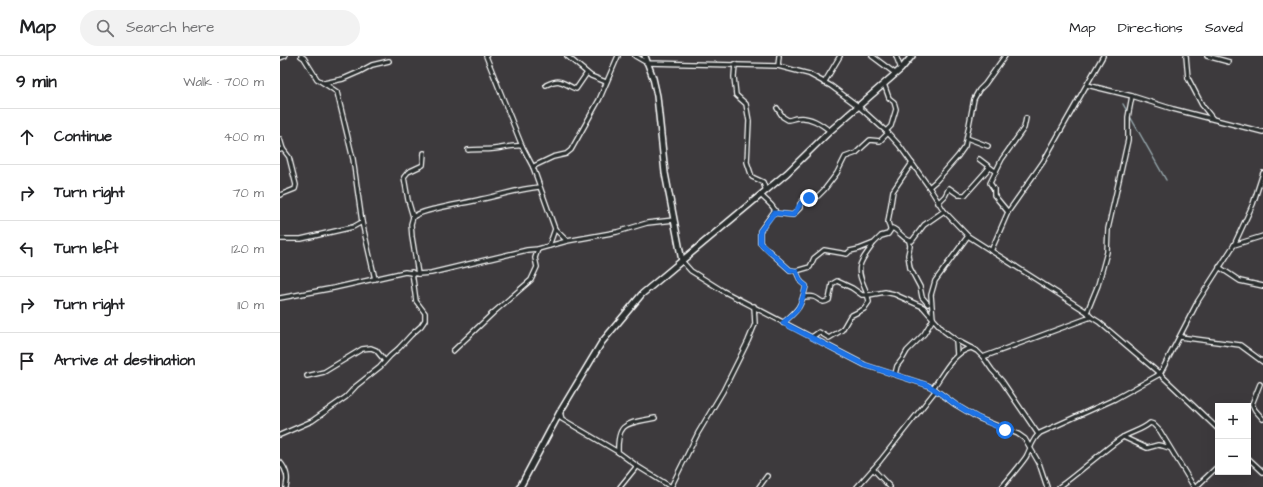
<!DOCTYPE html>
<html lang="en">
<head>
<meta charset="utf-8">
<style>
	:root { --surface:#fff; --page:#f2f2f2; --text:#202124; --muted:#757577; --line:#e0e0e0 }
	body { margin:0; font-family:"Architects Daughter",sans-serif; background:var(--page); color:var(--text) }
	.controls { position:absolute; right:12px; bottom:12px; display:grid; overflow:hidden; border-radius:0px; box-shadow:0 4px 16px #0002 }
	.controls button { width:36px; height:36px; display:grid; place-items:center; padding:0; border:0; border-bottom:1px solid var(--line); background:var(--surface); color:var(--text); font:20px sans-serif }
	.stop { position:absolute; width:12px; height:12px; margin:-9px; border:3px solid #1a73e8; border-radius:50%; background:#fff }
	.stop.end { background:#1a73e8; border-color:#fff; box-shadow:0 1px 4px #0008 }
	.list { margin:0; padding:0; list-style:none }
	h2 { display:flex; justify-content:space-between; align-items:center; height:52px; margin:0; padding:0 16px; font-size:17px }
	h2 small { font-size:13px; font-weight:400; color:var(--muted) }
	.list li { display:grid; grid-template-columns:26px 1fr auto; gap:12px; align-items:center; box-sizing:border-box; height:56px; padding:0 16px; border-top:1px solid var(--line) }
	.list b { display:block; font-size:15px; white-space:nowrap }
	.list em { font-size:13px; font-style:normal; color:var(--muted) }
	.icon { flex:none; width:22px; height:22px; fill:none; stroke:currentColor; stroke-width:2; stroke-linecap:round; stroke-linejoin:round }
	.map { position:relative; flex:none; width:983px; height:431px; overflow:hidden }
	header { display:flex; align-items:center; gap:24px; box-sizing:border-box; height:56px; padding:0 20px; background:var(--surface); border-bottom:1px solid var(--line) }
	header strong { font-size:19px }
	nav { display:flex; gap:22px; margin-inline-start:auto; font-size:14px }
	.search { width:280px; height:36px; background:var(--page); display:flex; align-items:center; gap:10px; box-sizing:border-box; padding:0 14px; border-radius:22px; color:var(--muted); font-size:15px }
	main { display:flex }
	aside { flex:1; background:var(--surface) }
	.map>svg:first-child { display:block }
	.lines { fill:none; stroke-linecap:round; stroke-linejoin:round }
	.stream { stroke:#95a6ab; stroke-width:1.5 }
	.street-casing { stroke:#fff; stroke-width:6 }
	.secondary-casing { stroke:#fff; stroke-width:8 }
	.street { stroke:#2a2d2e; stroke-width:3.5 }
	.secondary { stroke:#2a2d2e; stroke-width:5 }
	.route { stroke:#1a73e8; stroke-width:5 }
</style>
</head>
<body>
<header>
<strong>Map</strong>
<div class="search"><svg class="icon" aria-label="search" viewBox="0 0 24 24"><circle cx="10" cy="10" r="6"/><path d="M15 15l6 6"/></svg>Search here</div>
<nav><a>Map</a><a>Directions</a><a>Saved</a></nav>
</header>
<main>
<aside>
<h2>9 min<small>Walk · 700 m</small></h2>
<ul class="list">
<li><svg class="icon" aria-label="ahead" viewBox="0 0 24 24"><path d="M12 20V5M6 11l6-6 6 6"/></svg><div><b>Continue</b></div><em>400 m</em></li>
<li><svg class="icon" aria-label="right" viewBox="0 0 24 24"><path d="M7 20v-9h11M14 6l5 5-5 5"/></svg><div><b>Turn right</b></div><em>70 m</em></li>
<li><svg class="icon" aria-label="left" viewBox="0 0 24 24"><path d="M17 20v-9H6M10 6l-5 5 5 5"/></svg><div><b>Turn left</b></div><em>120 m</em></li>
<li><svg class="icon" aria-label="right" viewBox="0 0 24 24"><path d="M7 20v-9h11M14 6l5 5-5 5"/></svg><div><b>Turn right</b></div><em>110 m</em></li>
<li><svg class="icon" aria-label="arrive" viewBox="0 0 24 24"><path d="M6 21V4h12l-3 4 3 4H6"/></svg><div><b>Arrive at destination</b></div></li>
</ul>
</aside>
<div class="map">
<svg width="983" height="431" viewBox="0 0 983 431">
	<rect width="100%" height="100%" fill="#3d3a3d"/>
	<filter id="ink" filterUnits="userSpaceOnUse"><feTurbulence type="fractalNoise" baseFrequency=".025" numOctaves="2"/><feDisplacementMap in="SourceGraphic" scale="8" xChannelSelector="R" yChannelSelector="G"/><feConvolveMatrix kernelMatrix="1 2 1 2 8 2 1 2 1" color-interpolation-filters="sRGB"/></filter>
	<g filter="url(#ink)">
		<g class="lines">
			<polyline class="stream" points="843,48 886,124"/>
			<g class="street-casing">
				<g id="street">
					<polyline points="21,0 24,2 37,23 48,30 57,36 73,103 82,166 95,223"/>
					<polyline points="206,0 242,90 253,111"/>
					<polyline points="287,0 311,20 326,26"/>
					<polyline points="355,0 367,7 498,10 529,18 551,30 578,50 608,77 619,89 649,131 664,155 688,180 807,256 811,261 819,266 880,318 938,373"/>
					<polyline points="592,0 616,18"/>
					<polyline points="616,0 621,13"/>
					<polyline points="906,0 908,22 922,49 933,63"/>
					<polyline points="927,0 949,6"/>
					<polyline points="0,2 5,0"/>
					<polyline points="455,8 454,21 456,39 466,48 469,65 467,106 472,121 483,126 486,135"/>
					<polyline points="498,10 499,0"/>
					<polyline points="44,27 63,23 79,16 92,9 109,5"/>
					<polyline points="544,27 560,0"/>
					<polyline points="604,28 609,42 614,46 616,53 611,70 606,75"/>
					<path d="M266,29C283,21 282,28 296,33L307,17"/>
					<polyline points="807,29 852,40 893,53 983,76"/>
					<path d="M497,52L503,61L508,64C511,64 514,62 517,62C530,60 541,68 550,75"/>
					<polyline points="687,82 708,90"/>
					<polyline points="0,83 3,93"/>
					<polyline points="0,94 3,93 9,101 16,129 15,133 0,139"/>
					<path d="M188,94C197,93 205,94 214,93C224,92 232,89 242,90"/>
					<polyline points="699,103 716,116"/>
					<polyline points="649,131 656,125 665,115 678,100 685,90 694,43 699,34 705,28 725,0"/>
					<path d="M481,139C487,146 490,146 495,154L480,175V187L510,214L516,215L521,226L526,230C521,251 519,253 503,267"/>
					<polyline points="658,147 665,140 669,132 679,139 685,139 709,112"/>
					<polyline points="728,156 714,139 714,133 710,127 722,103 744,72 746,62"/>
					<polyline points="494,157 513,159 520,152 520,148 523,144 538,140 544,134 557,117 565,101 576,97 590,84 600,85 608,77"/>
					<path d="M133,161C142,153 188,147 202,143C221,139 239,133 259,131"/>
					<polyline points="610,173 608,166 613,135 632,107"/>
					<polyline points="0,183 21,183 73,171 82,166"/>
					<polyline points="287,185 275,173 253,111 254,110 273,101 286,98 291,94 319,44 338,0"/>
					<polyline points="629,185 630,190 628,199 630,212 640,231 642,241 648,248"/>
					<polyline points="954,189 983,180"/>
					<polyline points="269,190 275,173"/>
					<polyline points="711,195 728,156 763,106 823,0"/>
					<polyline points="402,205 411,215 443,235 560,296 585,309 647,329 653,332 676,349 698,362 738,378 745,383 759,407 767,431"/>
					<polyline points="939,211 960,225 983,230"/>
					<path d="M516,215L530,211L534,202L544,194L567,198L570,195L579,193L594,187L601,180L608,178L612,172C620,175 624,185 632,185L644,169L664,155"/>
					<polyline points="138,218 132,181 131,168 133,161 128,144 124,121 128,116 143,109 144,97"/>
					<path d="M523,241C526,241 531,240 534,241C540,243 541,249 549,244L552,228L557,225L572,232L582,239H589L605,236L614,238L643,251L664,275L676,284L697,295L703,301L712,314L722,325L758,378"/>
					<polyline points="0,242 54,232 125,216 138,218 151,217 247,194 258,193 287,185 337,176 367,167 394,164"/>
					<polyline points="807,256 818,229 827,196 828,173 848,84 848,61 852,40"/>
					<path d="M532,281L539,276L549,282L562,274L570,260L584,253L589,246C588,234 577,222 580,210C581,203 589,195 593,188"/>
					<polyline points="900,281 960,289 983,306"/>
					<polyline points="676,284 677,299"/>
					<polyline points="173,295 213,257 251,224 257,211 255,202 258,193"/>
					<polyline points="703,301 811,261"/>
					<polyline points="615,318 617,310 623,302 627,295 644,278 653,263 651,239 655,225 688,180"/>
					<polyline points="27,320 44,316 82,293 91,292 96,294 105,305"/>
					<polyline points="980,328 972,348 975,354 983,363"/>
					<path d="M653,332C663,318 673,296 691,292"/>
					<polyline points="280,356 282,363 338,396 357,410 391,431"/>
					<polyline points="0,379 32,365 66,341 76,330 100,311 110,300 119,292 131,279 141,270 145,264 145,257 136,245 132,216"/>
					<polyline points="843,381 867,392 878,389 883,390 889,392"/>
					<path d="M338,396C337,364 349,368 375,362"/>
					<polyline points="968,402 983,416"/>
					<path d="M0,406C6,413 9,421 6,431"/>
					<polyline points="593,413 610,431"/>
					<polyline points="340,431 357,410"/>
					<polyline points="391,431 418,377 443,335 468,285 475,268 474,250"/>
					<polyline points="479,431 487,420"/>
					<polyline points="577,431 600,405 656,334"/>
					<path d="M722,431C730,421 739,411 746,401C751,392 752,383 760,377L835,343L880,318L918,245L954,189L973,148L983,117"/>
					<path d="M779,431C800,416 819,398 840,383C850,376 861,375 870,367L873,368L880,375L914,431"/>
					<polyline points="916,431 938,410"/>
				</g>
			</g>
			<g class="secondary-casing">
				<g id="secondary">
					<polyline points="365,0 373,22 377,40 385,117 402,205"/>
					<polyline points="240,431 280,356 322,286 362,238 507,117 550,75 621,13 632,0"/>
				</g>
			</g>
			<use href="#street" class="street"/>
			<use href="#secondary" class="secondary"/>
		</g>
	</g>
	<g class="lines" filter="url(#ink)">
		<path class="route" d="M529,142C519,145 520,151 513,159L494,157L480,175V187L510,214L516,215L521,226L526,230C520,252 520,253 503,267L585,309L647,329C657,334 666,342 675,348C691,359 708,367 725,374"/>
	</g>
</svg>
<div class="controls">
<button>+</button>
<button>−</button>
</div>
<div class="stop" style="left:725px;top:374px"></div>
<div class="stop end" style="left:529px;top:142px"></div>
</div>
</main>
</body>
</html>
